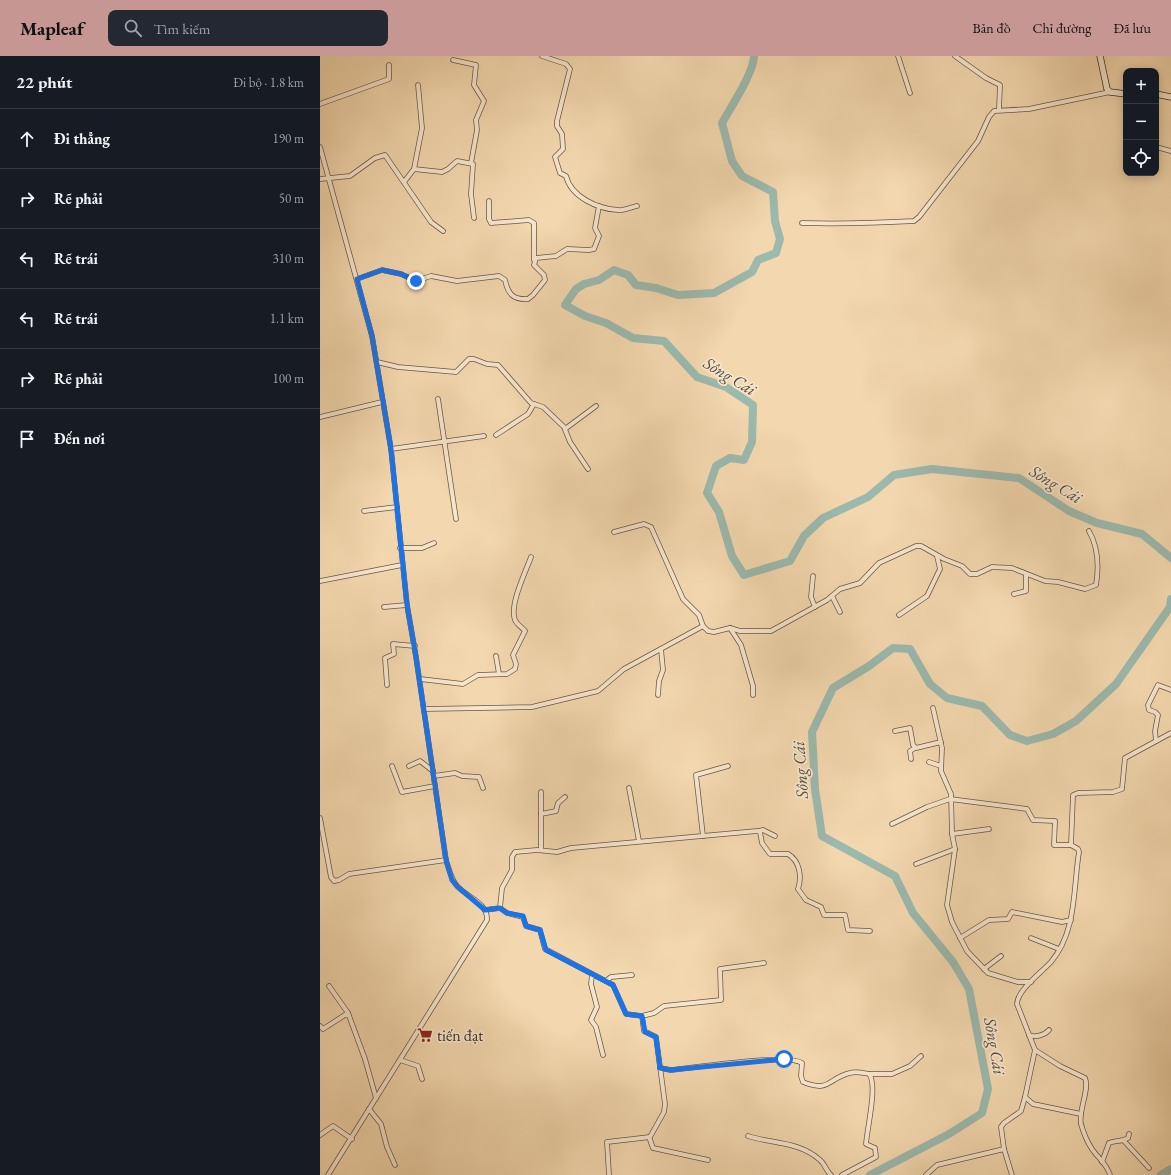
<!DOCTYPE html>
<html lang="vi">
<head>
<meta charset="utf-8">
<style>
	:root { --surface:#171b24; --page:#242831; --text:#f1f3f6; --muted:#9ea1a6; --line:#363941; --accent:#c59692 }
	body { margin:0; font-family:"EB Garamond",serif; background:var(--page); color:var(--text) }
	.controls { position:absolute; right:12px; top:12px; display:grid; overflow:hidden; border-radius:8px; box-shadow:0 2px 10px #0003 }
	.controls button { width:36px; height:36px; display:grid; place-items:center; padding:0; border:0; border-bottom:1px solid var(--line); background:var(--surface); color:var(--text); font:20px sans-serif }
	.stop { position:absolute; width:12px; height:12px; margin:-9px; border:3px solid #1a73e8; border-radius:50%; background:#fff }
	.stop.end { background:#1a73e8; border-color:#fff; box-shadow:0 1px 4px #0008 }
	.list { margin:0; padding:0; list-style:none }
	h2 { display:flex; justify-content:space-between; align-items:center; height:52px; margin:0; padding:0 16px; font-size:17px }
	h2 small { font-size:13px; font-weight:400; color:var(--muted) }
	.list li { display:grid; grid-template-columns:26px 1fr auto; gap:12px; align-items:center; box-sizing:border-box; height:60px; padding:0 16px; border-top:1px solid var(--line) }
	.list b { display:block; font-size:15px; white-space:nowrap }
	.list em { font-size:13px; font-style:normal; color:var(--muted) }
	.icon { flex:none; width:22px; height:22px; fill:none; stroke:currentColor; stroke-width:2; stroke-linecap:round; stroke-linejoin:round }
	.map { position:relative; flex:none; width:851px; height:1119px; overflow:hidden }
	header { display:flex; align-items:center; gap:24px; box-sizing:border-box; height:56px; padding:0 20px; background:var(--accent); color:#111 }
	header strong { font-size:19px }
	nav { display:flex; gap:22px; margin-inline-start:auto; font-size:14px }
	.search { width:280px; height:36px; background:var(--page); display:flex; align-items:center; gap:10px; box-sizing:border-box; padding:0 14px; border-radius:8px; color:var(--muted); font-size:15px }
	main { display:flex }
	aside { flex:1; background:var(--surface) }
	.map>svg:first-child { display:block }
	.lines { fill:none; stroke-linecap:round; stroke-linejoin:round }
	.river { stroke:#9bb9ad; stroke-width:8 }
	.street-casing { stroke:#69584a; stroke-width:5.5 }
	.secondary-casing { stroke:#3b2e28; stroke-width:7 }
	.street { stroke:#f7e5ca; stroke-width:4 }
	.secondary { stroke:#f7e5ca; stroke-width:5.5 }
	.route { stroke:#1a73e8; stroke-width:5 }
	.labels { text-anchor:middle; stroke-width:3.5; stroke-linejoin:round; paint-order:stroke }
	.poi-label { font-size:16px; fill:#3b2e28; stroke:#f7e5ca; text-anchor:start }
	.water-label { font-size:17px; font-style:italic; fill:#4e4a43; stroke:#f7e5ca }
</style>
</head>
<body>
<header>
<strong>Mapleaf</strong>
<div class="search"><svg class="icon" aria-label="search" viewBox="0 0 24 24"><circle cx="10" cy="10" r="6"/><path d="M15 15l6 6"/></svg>Tìm kiếm</div>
<nav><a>Bản đồ</a><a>Chỉ đường</a><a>Đã lưu</a></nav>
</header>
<main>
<aside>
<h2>22 phút<small>Đi bộ · 1.8 km</small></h2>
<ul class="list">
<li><svg class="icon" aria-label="ahead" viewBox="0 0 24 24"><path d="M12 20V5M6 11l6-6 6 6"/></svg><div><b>Đi thẳng</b></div><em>190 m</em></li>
<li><svg class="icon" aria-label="right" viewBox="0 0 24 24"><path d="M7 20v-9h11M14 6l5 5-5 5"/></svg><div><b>Rẽ phải</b></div><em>50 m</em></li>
<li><svg class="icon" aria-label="left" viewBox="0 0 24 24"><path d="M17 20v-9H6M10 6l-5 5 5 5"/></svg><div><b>Rẽ trái</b></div><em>310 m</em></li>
<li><svg class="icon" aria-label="left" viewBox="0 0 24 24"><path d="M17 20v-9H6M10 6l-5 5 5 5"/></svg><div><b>Rẽ trái</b></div><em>1.1 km</em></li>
<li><svg class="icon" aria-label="right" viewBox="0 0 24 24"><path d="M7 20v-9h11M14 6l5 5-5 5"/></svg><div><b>Rẽ phải</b></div><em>100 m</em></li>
<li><svg class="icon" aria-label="arrive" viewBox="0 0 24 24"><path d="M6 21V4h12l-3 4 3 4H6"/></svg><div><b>Đến nơi</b></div></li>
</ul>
</aside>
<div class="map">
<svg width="851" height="1119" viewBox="0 0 851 1119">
	<rect width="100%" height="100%" fill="#f3d7ae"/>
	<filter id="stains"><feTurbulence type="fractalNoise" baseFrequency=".005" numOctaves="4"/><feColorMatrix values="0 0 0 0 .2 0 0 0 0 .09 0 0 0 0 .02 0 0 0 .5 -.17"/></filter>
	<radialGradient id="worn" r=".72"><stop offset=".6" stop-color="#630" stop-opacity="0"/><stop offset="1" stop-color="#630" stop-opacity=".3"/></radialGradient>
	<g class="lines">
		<g class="river">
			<path d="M434,0C434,16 411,51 402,67L412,105L422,120L453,136L455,165L460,183L456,197L438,204L432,216L394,237L358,239L336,232L316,229L308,219L294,214L279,224L264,228L256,233L245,249L265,260L286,267L313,282L344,285L377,321L406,331L433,349L432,386L424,404L410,402L396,410L387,437L399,456L412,500L424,519L470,505L484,480L503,462L548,441L574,419L612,413L699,422L749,455L777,467L822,478L851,502"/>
			<polyline points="550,1119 629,1078 662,1057 668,1033 649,933 633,906 593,857 575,820 502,780 495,733 492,676 513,632 549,610 573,592 590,593 610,628 627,642 662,650 690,679 707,685 733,678 756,665 796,628 850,551 851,543"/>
			<polyline points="841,1119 851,1113"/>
		</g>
		<g class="street-casing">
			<g id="street">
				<path d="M222,0L246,8L250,13L237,65V70L242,78L243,93L235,101L240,117L246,120C251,141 278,153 298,154C304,155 311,151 317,150"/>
				<polyline points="578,0 590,37"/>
				<polyline points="635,0 666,22 680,29 679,53"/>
				<polyline points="133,4 156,9 154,29 164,45 156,64 157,74 151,107"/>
				<polyline points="0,48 69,23 69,9"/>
				<path d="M0,91L52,280L71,393L87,549L96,601L126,804C129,813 131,823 137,830C147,841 168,847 167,864L8,1119"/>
				<polyline points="836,91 851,95"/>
				<polyline points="94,113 122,116 128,113 137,105 153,108 151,138 154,162"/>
				<polyline points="0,123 30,120 55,102 65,99 111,166 123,175"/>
				<polyline points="84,126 94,113 102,72 98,29"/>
				<polyline points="169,145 169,163 171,167 209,164 214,167 214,204"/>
				<path d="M482,167C519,168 556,167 594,165L599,161L658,85L669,61L674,55L709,53L790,36"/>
				<path d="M37,223L62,214L81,218L96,225L111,220L137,225L179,220L185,224C188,238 193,244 208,243L213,239L225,224L224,219L214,209L216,202L236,200L247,193L269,194L274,193L279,180L275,172L279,150"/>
				<polyline points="57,306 78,311 136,316 149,303 154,303 167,308 178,309 211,347 223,351 244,371 250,386 268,413"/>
				<polyline points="118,343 136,463"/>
				<polyline points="0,361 62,346"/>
				<polyline points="245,373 276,350"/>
				<polyline points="176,379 208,358 214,348"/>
				<polyline points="71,393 164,380"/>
				<polyline points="44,455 77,451"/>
				<path d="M294,476L324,468L331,471L363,543L379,559L383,570L388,575L394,576L410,572L420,575H451L507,544L520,533L540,527L559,507L596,490H601L624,503L642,510L650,518H657L672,511L692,512L725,525L738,526L765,533L776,529C779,511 778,491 769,475"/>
				<polyline points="80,492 102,492 114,487"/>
				<polyline points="493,520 491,541 495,551"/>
				<polyline points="0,525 82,509"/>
				<polyline points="694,538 706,535 706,519"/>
				<polyline points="512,540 520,556"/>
				<polyline points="64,551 87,549"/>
				<polyline points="579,559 607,540 620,513 617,500"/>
				<polyline points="410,572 421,589 433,630 433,639"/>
				<polyline points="176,600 179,618"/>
				<path d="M100,623L143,628L158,619L187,618L195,613L196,608L193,599L205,575C202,571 197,569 195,564C189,549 206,515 211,501"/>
				<polyline points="67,629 65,602 74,598 73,588 95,590"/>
				<polyline points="338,639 339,625 343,614 341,593"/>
				<polyline points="613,652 622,692 621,715 631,738 632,778 635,793 627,849 632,866 647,895 668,917 698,926 711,926"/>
				<polyline points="104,653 212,651 278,635 304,613 383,570"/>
				<polyline points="575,675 590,672 593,689 596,692 621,686"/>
				<polyline points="836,685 835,675 838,659 835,656 829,654 828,649 838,629 851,634"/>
				<polyline points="591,703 590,695 595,692"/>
				<polyline points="609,706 621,710"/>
				<polyline points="72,710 82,736 115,730"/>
				<polyline points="89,710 100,705 113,715"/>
				<polyline points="114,720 135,717 142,720 159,721 163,732"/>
				<polyline points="309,732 319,785"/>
				<polyline points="221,758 236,755 238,747 245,741"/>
				<polyline points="0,762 11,821 14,825 19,824 29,818 126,804"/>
				<polyline points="572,768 607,751 630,743 707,753 713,764 735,765 734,789 751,789"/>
				<polyline points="439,775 443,774 455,780"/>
				<polyline points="632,778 669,773"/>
				<polyline points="383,780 376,719 408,710"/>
				<polyline points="221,794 221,736"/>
				<polyline points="596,808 635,793"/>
				<path d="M180,852L182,832L192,814V801L195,796L217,794L237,796L251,792L437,775L440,776L442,787L450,798H468C480,805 482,821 478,833L486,844L501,851L504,859H525L528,874L550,875"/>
				<polyline points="165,854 180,852 187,857 203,861 206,870 220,874 225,893 293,929 306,958 322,960 324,975 336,981 345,1048 344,1056 330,1081 287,1086 289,1119"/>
				<polyline points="640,882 669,864 688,863 692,856 742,866 751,864"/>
				<polyline points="711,882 739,893"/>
				<polyline points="664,913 681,900"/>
				<polyline points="272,919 271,928 277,951 271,964 276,971 283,999"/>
				<polyline points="286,925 291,921 312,919"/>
				<polyline points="9,930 28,957"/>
				<polyline points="322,960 334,957 344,950 401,944 400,913 444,907"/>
				<polyline points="0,970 3,973 28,957 45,1003 56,1042"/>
				<path d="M709,979C715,982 725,979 729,974"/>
				<path d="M715,994L740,1010L765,1022C770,1033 758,1055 761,1068C763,1075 768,1087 772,1093C778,1102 787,1108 790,1119"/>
				<polyline points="80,1004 98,1010 102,1023"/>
				<path d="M340,1012L351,1014C374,1012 467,997 482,1007L481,1020L483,1026C510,1037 508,1022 530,1017C536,1015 543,1017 549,1018C558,1028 547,1073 546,1088L555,1092L556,1101L522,1119"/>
				<polyline points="550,1018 572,1018 590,1010 601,1000"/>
				<polyline points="705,1041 713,1048 761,1058"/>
				<polyline points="49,1053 61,1068 67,1091 75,1109"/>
				<polyline points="0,1079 13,1070 32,1083"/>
				<path d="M428,1080C452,1088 479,1085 500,1104C505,1108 506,1115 511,1119"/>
				<polyline points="329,1081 333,1092 388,1104"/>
				<polyline points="804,1085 829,1112"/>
				<path d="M782,1106L789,1087C795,1084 802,1086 808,1082L809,1078"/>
				<polyline points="606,1119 617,1109 684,1093"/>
				<path d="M692,1119L684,1093L681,1071L684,1067L701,1055L705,1041L715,994L697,948C697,934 722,916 731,906C757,875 753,833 759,796L758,793L751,789L753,739L758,737L793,736L802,733L805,702L851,677"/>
			</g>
		</g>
		<g class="secondary-casing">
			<g id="secondary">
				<polyline points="780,0 787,33 790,36 806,38"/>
				<polyline points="836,38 851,41"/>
			</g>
		</g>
		<use href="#street" class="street"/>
		<use href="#secondary" class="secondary"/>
	</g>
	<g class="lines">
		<polyline class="route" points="96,225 81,218 62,214 37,223 52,280 71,393 87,549 96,601 126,804 132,824 138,831 165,854 180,852 187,857 203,860 206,870 220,874 226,894 293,929 306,958 322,960 325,976 336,981 340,1012 350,1014 464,1003"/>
	</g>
	<defs>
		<g id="supermarket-bare" transform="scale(1.2)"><path d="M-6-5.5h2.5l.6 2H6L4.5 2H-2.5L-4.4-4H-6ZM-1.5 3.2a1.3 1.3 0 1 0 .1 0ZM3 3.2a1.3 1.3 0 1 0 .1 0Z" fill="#8f2418" stroke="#f7e5ca" stroke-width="2.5" paint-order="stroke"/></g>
	</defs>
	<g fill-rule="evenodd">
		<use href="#supermarket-bare" x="105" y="979"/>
	</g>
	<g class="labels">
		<g class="poi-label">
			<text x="117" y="985">tiến đạt</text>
		</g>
		<g class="water-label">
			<text transform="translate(410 320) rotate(31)" y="6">Sông Cái</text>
			<text transform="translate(736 428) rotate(31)" y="6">Sông Cái</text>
			<text transform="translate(480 714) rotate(-94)" y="6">Sông Cái</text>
			<text transform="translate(675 990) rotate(80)" y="6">Sông Cái</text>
		</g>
	</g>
	<rect width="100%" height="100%" filter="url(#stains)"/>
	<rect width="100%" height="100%" fill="url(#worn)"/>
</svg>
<div class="controls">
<button>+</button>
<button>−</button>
<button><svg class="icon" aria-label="locate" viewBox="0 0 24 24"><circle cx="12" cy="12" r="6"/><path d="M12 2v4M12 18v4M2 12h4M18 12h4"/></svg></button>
</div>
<div class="stop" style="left:464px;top:1003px"></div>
<div class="stop end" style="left:96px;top:225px"></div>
</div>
</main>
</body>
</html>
